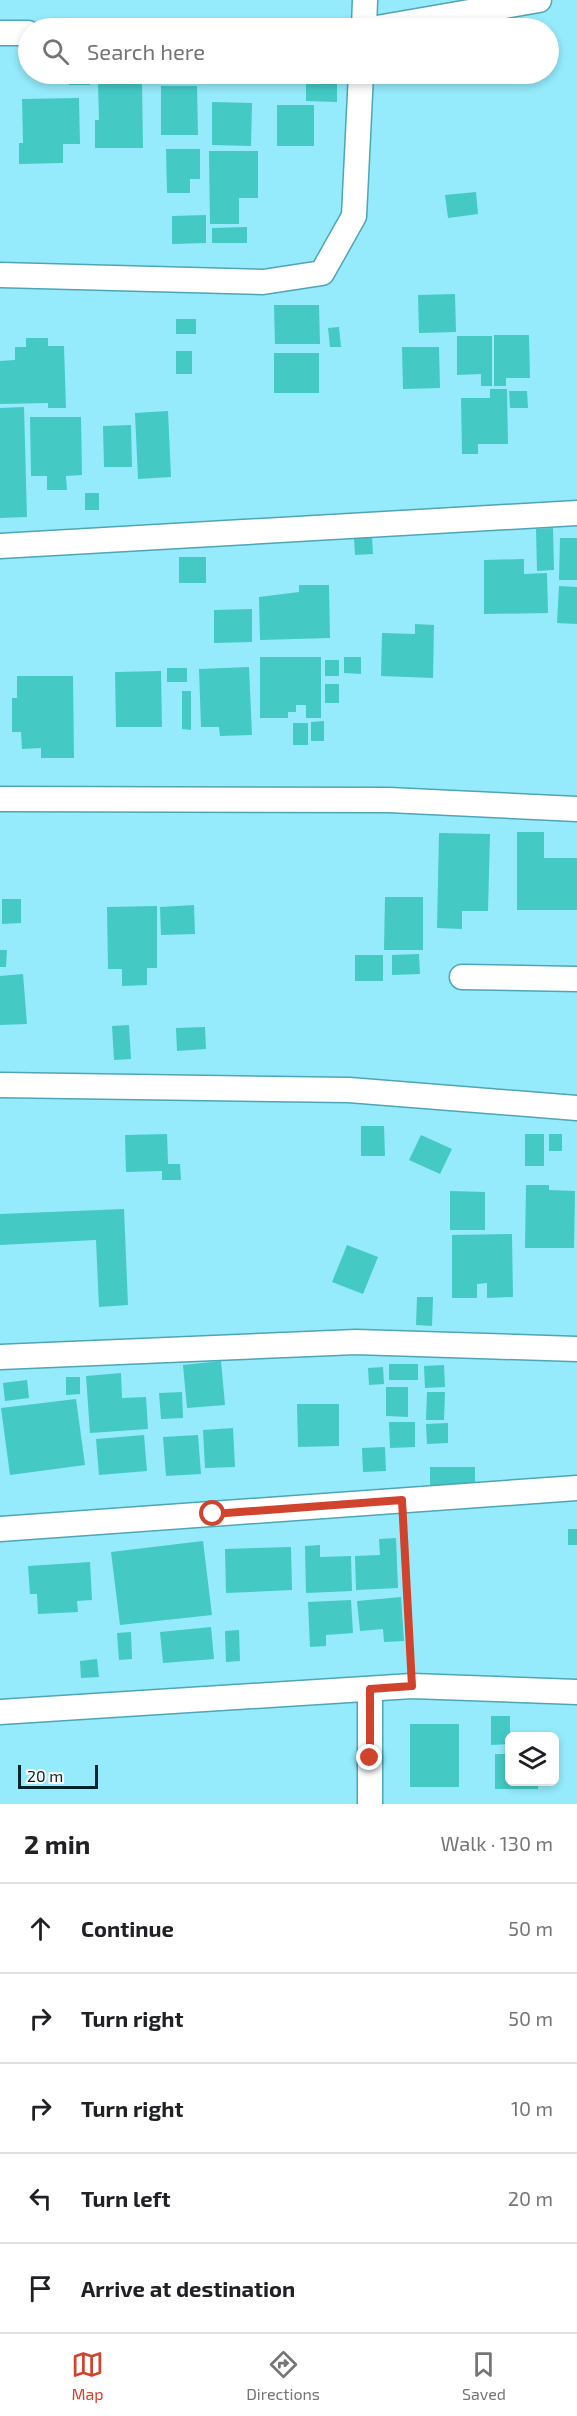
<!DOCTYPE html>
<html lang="en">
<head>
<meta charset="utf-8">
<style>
	:root { --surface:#fff; --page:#f2f2f2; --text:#202124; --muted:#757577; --line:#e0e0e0; --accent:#d0442e }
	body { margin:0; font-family:"Exo 2",sans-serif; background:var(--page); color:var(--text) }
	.controls { position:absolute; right:18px; bottom:18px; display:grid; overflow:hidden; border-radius:9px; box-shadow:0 3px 9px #0003 }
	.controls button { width:54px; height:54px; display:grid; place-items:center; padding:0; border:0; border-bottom:2px solid var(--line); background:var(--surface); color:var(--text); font:30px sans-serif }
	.scale { position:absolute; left:18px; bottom:15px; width:80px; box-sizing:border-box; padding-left:6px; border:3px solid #00262d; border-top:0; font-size:16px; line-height:21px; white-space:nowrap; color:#00262d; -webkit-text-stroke:4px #fcfcfc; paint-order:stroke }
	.stop { position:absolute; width:18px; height:18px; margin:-14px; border:4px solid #d0442e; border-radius:50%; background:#fff }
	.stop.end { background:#d0442e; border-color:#fff; box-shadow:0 2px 6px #0008 }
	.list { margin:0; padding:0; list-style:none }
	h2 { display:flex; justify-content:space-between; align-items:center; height:78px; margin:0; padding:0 24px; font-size:26px }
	h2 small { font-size:20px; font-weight:400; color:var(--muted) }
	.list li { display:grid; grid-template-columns:39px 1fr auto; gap:18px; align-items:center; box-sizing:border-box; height:90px; padding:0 24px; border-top:2px solid var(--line) }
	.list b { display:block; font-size:22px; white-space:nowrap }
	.list em { font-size:20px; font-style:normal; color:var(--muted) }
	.icon { flex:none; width:33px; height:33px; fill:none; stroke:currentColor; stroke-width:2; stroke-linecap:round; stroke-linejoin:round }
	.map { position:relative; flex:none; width:577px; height:1804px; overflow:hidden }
	.search { position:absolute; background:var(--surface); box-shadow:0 3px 9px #0003; left:18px; right:18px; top:18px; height:66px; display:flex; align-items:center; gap:15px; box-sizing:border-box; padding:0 21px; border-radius:33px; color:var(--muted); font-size:22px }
	.sheet { height:528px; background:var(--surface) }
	nav { display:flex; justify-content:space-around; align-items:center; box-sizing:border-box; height:84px; border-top:2px solid var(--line); background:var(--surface); font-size:16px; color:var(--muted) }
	nav a { display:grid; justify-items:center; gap:3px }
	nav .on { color:var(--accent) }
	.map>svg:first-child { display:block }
	.building { fill:#44c9c4 }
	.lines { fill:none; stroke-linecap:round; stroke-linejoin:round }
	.minor-casing { stroke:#4ea5b5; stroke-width:27 }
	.path { stroke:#5698a5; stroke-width:4; stroke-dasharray:4.5 4.5; stroke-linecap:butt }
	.minor { stroke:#fff; stroke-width:24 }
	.route { stroke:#d0442e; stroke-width:8 }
</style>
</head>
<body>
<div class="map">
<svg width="577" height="1804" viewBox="0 0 577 1804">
	<rect width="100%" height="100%" fill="#95ebfc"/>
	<g class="building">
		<rect x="69" y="74" width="21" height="11"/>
		<polygon points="295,74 337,74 337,102 306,101 306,80 295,80"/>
		<polygon points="98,82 142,82 143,148 95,148 95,120 99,120"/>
		<polygon points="161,86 197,86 198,135 161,135"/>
		<polygon points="79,98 80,144 63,144 63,163 19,164 19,143 23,143 22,99"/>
		<polygon points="212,102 252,103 251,146 212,145"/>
		<rect x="277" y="105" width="37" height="41"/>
		<polygon points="166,149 200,149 200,179 190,179 190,193 167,193"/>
		<polygon points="209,151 258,151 258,198 239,198 239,224 210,224"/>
		<polygon points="476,192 478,214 448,218 445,195"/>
		<polygon points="206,215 206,243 172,244 172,216"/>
		<polygon points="247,227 247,243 212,243 212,228"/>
		<polygon points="455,294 456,332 419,333 418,295"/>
		<polygon points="274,305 319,305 320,344 275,344"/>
		<rect x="176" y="319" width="20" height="15"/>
		<polygon points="339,327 341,347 330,347 328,328"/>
		<polygon points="494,335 529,335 530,378 506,378 506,386 494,386"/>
		<polygon points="457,336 492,336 492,386 481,386 481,374 457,375"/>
		<polygon points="26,338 48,338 48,346 64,346 66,408 48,408 48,403 0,404 0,361 15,360 15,347 26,347"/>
		<polygon points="402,347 439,347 440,388 403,389"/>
		<rect x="176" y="351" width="16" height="23"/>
		<rect x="274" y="353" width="45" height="40"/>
		<polygon points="490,389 507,389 508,444 478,444 478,454 462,454 461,398 490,398"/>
		<polygon points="509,391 527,391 528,408 510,408"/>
		<polygon points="24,407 27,517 0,518 0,408"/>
		<polygon points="168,411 171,477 138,479 135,413"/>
		<polygon points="30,417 81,417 82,475 66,476 67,490 47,490 47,476 31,476"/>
		<polygon points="131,425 132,467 104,467 103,426"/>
		<rect x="85" y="493" width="14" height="17"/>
		<polygon points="553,528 554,570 537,571 536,529"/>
		<polygon points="372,537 373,554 355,555 354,538"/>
		<polygon points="560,538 577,538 577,580 559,580"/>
		<rect x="179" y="557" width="27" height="26"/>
		<polygon points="524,559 524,574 547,573 548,613 484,614 484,560"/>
		<polygon points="299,585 329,585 330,638 260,640 259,597 299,592"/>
		<polygon points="559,586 577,587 577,624 557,623"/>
		<polygon points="252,609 252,642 214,643 214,610"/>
		<polygon points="415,624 434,625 433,678 381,676 382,633 415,634"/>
		<polygon points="260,657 321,657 321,718 306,718 306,705 296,705 296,712 288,712 288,718 260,718"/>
		<polygon points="344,657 361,657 361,674 344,673"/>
		<rect x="325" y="660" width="14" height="16"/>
		<polygon points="249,667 252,735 220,736 219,727 201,727 199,669"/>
		<rect x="167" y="668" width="20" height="14"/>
		<polygon points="161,671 162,727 116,727 115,672"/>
		<polygon points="17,676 73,676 74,758 41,758 41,748 22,749 21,732 12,732 12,698 17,698"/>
		<rect x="325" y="684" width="14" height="19"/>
		<polygon points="182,691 191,691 191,730 182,729"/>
		<polygon points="324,721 324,741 311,741 311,722"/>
		<rect x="293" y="723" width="15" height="22"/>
		<polygon points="517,832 544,832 544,858 577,858 577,910 517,910"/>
		<polygon points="439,833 490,834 488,911 462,911 462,929 437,928"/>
		<polygon points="385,897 423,897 423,950 384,950"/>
		<polygon points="2,899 21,899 21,923 2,924"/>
		<polygon points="194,905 195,934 161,935 160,907"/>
		<polygon points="157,906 157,968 147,968 147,985 122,986 122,969 108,969 107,907"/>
		<polygon points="0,950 7,950 6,967 0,967"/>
		<polygon points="419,954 420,974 392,975 392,955"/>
		<rect x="355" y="955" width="28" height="26"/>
		<polygon points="23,974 27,1024 0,1025 0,976"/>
		<polygon points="129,1025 131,1059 114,1060 112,1026"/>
		<polygon points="205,1027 206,1049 177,1051 176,1028"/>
		<polygon points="361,1126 384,1126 385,1156 361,1156"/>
		<polygon points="167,1134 168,1164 180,1164 181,1180 162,1180 162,1171 126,1172 125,1135"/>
		<rect x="525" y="1134" width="19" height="32"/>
		<rect x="549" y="1134" width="13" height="17"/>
		<polygon points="421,1135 452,1149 440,1174 409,1160"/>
		<polygon points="526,1185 549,1185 549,1190 575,1191 574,1248 525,1248"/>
		<polygon points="450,1191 485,1192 485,1230 450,1230"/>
		<polygon points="124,1209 128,1305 99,1307 96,1240 0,1245 0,1214"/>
		<polygon points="512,1234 513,1297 487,1298 487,1283 477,1284 477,1298 452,1298 452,1235"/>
		<polygon points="347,1245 378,1257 363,1294 332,1282"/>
		<polygon points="417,1297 433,1297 432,1326 416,1325"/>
		<polygon points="221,1361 225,1405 187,1408 183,1365"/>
		<rect x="389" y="1364" width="29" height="16"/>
		<polygon points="444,1365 445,1387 425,1388 424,1366"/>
		<polygon points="383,1367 384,1384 369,1385 368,1368"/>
		<polygon points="121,1373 122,1398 146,1397 148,1429 90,1433 86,1376"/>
		<polygon points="66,1377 80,1377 80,1394 66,1395"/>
		<polygon points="27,1380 29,1398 5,1401 3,1383"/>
		<polygon points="386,1387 408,1387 408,1417 386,1416"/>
		<polygon points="182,1392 183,1418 161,1419 159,1393"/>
		<polygon points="427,1392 445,1392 444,1420 426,1420"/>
		<polygon points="76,1399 85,1465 10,1475 1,1408"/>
		<polygon points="297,1404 339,1404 339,1446 298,1447"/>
		<polygon points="389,1422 415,1422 415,1447 390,1448"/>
		<polygon points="448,1423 448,1443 427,1444 426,1424"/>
		<polygon points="233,1428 235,1467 205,1468 203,1430"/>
		<polygon points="144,1435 147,1471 99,1475 96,1439"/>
		<polygon points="198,1435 201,1474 166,1476 163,1437"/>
		<polygon points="385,1447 386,1471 363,1472 362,1448"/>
		<rect x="430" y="1467" width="45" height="18"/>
		<rect x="568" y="1529" width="9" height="16"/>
		<polygon points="396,1538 398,1588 356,1590 355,1556 380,1555 379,1539"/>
		<polygon points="203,1541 212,1615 120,1625 111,1552"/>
		<polygon points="320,1545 320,1557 351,1556 352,1591 306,1593 305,1546"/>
		<polygon points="291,1547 292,1590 226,1593 225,1549"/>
		<polygon points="90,1562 92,1600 77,1601 78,1612 38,1614 37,1594 30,1594 28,1566"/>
		<polygon points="401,1597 404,1641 384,1642 383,1629 360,1631 357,1601"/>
		<polygon points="351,1600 353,1633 326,1635 326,1646 310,1647 308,1602"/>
		<polygon points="211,1627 214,1659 163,1663 160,1632"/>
		<polygon points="239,1630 240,1661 226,1662 225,1631"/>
		<polygon points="131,1632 132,1659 119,1660 117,1633"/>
		<polygon points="97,1659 99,1677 81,1678 80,1661"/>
		<polygon points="491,1716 510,1716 510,1744 491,1745"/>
		<rect x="410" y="1724" width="49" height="63"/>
		<polygon points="495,1754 510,1754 510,1782 538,1782 538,1789 495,1789"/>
	</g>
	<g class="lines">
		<g class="minor-casing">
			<g id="minor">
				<polyline points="364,28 365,0"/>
				<polyline points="377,28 539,0"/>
				<polyline points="0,33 28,33"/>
				<polyline points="0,275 263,282 322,273 354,216 361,74"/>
				<polyline points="0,546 577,513"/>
				<polyline points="0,799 389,800 577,809"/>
				<polyline points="462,977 577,979"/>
				<polyline points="0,1085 349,1090 577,1108"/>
				<polyline points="0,1357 356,1342 577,1349"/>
				<polyline points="0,1529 577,1488"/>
				<polyline points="370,1689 370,1804"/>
				<polyline points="0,1712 412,1686 577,1692"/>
			</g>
		</g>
		<polyline class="path" points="403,1525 411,1661"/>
		<use href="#minor" class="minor"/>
	</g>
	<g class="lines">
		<polyline class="route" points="213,1514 402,1500 412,1686 370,1689 370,1758"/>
	</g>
</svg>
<div class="controls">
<button><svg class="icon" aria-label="layers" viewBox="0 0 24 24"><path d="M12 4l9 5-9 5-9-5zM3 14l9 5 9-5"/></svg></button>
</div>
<div class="scale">20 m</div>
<div class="stop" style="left:213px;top:1514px"></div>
<div class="stop end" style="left:370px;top:1758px"></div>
<div class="search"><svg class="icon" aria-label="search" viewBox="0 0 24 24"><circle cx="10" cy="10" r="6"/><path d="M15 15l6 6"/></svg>Search here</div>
</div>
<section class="sheet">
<h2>2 min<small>Walk · 130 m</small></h2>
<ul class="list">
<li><svg class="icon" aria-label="ahead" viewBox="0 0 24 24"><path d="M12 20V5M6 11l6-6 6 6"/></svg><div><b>Continue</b></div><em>50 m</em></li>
<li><svg class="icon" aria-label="right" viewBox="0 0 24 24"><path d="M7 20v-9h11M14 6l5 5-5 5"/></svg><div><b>Turn right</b></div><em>50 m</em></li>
<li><svg class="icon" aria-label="right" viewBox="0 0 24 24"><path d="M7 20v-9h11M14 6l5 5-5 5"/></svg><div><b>Turn right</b></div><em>10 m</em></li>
<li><svg class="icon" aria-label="left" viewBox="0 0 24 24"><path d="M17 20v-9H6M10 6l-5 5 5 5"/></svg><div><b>Turn left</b></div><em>20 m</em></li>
<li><svg class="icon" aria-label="arrive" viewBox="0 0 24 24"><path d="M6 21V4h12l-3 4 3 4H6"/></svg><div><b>Arrive at destination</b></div></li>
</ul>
</section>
<nav>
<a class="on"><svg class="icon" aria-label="map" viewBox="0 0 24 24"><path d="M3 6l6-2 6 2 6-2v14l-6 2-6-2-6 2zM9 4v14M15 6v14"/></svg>Map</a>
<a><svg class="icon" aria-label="directions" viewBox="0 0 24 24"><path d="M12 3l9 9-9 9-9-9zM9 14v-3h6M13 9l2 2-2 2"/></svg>Directions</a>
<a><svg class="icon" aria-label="saved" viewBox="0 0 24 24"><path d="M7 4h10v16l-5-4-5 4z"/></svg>Saved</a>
</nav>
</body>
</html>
